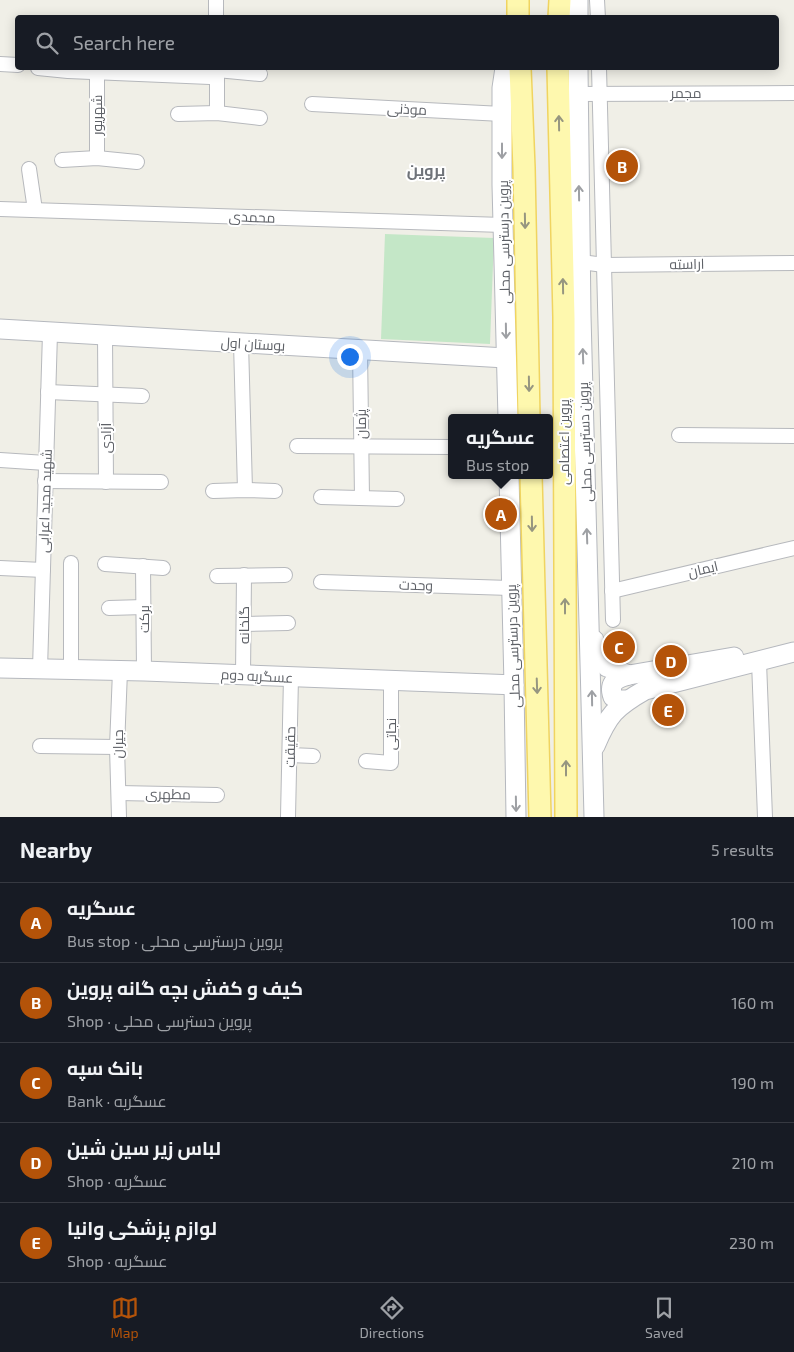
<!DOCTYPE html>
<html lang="en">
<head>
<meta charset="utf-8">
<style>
	:root { --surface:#171b24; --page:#20242c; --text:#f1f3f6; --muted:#9ea1a6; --line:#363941; --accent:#b45309 }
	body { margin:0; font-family:"Exo 2",Cairo,sans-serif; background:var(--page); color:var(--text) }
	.you { position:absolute; left:349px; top:356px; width:18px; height:18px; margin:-12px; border:4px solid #fff; border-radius:50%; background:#1a73e8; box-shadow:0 0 0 8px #1a73e833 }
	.badge { display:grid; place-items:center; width:32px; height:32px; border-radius:50%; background:var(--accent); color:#fff; font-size:16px; font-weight:700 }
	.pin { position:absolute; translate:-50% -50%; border:2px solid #fff; box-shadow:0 1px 5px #0006 }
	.popup { position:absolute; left:448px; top:414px; width:105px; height:65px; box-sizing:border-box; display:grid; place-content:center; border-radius:5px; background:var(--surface); filter:drop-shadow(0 1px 4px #0005); font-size:16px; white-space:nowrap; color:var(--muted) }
	.popup b { font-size:19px; color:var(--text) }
	.popup::after { content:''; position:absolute; left:50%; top:100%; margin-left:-10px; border:10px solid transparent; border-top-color:var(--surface) }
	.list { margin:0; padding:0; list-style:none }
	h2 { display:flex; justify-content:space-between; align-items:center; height:65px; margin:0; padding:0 20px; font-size:21px }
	h2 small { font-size:16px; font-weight:400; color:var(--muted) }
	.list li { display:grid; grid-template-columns:32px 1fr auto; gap:15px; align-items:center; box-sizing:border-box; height:80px; padding:0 20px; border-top:1px solid var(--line) }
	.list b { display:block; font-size:19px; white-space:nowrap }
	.list p { margin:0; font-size:16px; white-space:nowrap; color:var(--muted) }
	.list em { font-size:16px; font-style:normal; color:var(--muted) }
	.icon { flex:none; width:28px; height:28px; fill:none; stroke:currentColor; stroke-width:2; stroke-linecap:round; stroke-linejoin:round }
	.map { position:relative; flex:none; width:794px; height:817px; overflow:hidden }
	.search { position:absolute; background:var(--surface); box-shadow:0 2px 12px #0003; left:15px; right:15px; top:15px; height:55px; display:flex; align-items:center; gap:12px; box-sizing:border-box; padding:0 18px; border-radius:5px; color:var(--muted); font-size:19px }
	.sheet { height:465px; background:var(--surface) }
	nav { display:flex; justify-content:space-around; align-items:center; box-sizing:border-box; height:70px; border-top:1px solid var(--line); background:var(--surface); font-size:14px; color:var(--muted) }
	nav a { display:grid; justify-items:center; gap:2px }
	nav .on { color:var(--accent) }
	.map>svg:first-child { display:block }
	.green { fill:#c4e7c7 }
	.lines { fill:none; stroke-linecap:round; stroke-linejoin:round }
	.street-casing { stroke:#b7b9bd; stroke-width:16 }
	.secondary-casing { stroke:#b5b8be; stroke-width:21 }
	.primary-casing { stroke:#f0d460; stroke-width:24 }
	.street { stroke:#fff; stroke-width:14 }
	.secondary { stroke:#fff; stroke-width:19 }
	.primary { stroke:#fef8ae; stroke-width:21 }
	.oneway { stroke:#969680 }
	.oneway2 { stroke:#9ea0a4 }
	.labels { text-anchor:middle; stroke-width:4; stroke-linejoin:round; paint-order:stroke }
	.street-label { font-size:14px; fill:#5e6167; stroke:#fff }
	.quarter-label { font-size:16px; font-weight:bold; fill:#6f7379; stroke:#fff }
</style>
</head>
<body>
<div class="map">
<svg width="794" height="817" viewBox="0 0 794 817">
	<rect width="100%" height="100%" fill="#f0efe7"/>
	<polygon class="green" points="385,234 494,238 490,344 381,339"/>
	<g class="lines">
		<g class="street-casing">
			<g id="street">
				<polyline points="216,0 216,18"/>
				<polyline points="597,0 598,18"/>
				<polyline points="0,64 18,65"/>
				<polyline points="38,68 68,71 210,77 217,70 260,74"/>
				<polyline points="217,68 217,113"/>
				<polyline points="599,68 613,620"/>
				<polyline points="97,72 97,158"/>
				<polyline points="577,94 794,93"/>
				<polyline points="312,104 502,114"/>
				<polyline points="178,114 217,113 260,118"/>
				<polyline points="62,160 97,158 137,162"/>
				<polyline points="29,169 35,210"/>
				<polyline points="0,209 503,225"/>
				<polyline points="581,262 604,265 794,263"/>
				<polyline points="105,335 106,482"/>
				<polyline points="241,343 245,490"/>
				<polyline points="360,349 362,498"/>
				<polyline points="48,392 142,396"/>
				<polyline points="679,435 794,436"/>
				<polyline points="297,446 452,447"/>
				<polyline points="0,460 46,463"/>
				<polyline points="45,481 161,482"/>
				<polyline points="213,491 245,490 275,491"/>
				<polyline points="321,497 397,499"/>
				<polyline points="105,564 163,568"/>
				<polyline points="143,566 144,671"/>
				<polyline points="0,568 43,570"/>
				<polyline points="217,576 285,575"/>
				<polyline points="321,582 511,588"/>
				<polyline points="612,591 794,548"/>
				<polyline points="109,608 144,607"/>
				<polyline points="244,624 288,623"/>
				<polyline points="759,662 765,817"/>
				<polyline points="40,669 50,333"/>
				<polyline points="71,670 71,563"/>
				<polyline points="243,675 244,575"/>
				<polyline points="40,746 117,747"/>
				<polyline points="290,755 313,756"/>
				<polyline points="366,761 391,763 391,681"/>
				<polyline points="119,793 217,795"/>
				<polyline points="119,817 117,747 120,671"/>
				<polyline points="288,817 291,677"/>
			</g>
		</g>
		<g class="secondary-casing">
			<g id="secondary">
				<polyline points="578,18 578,0"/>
				<polyline points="505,68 502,88 502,185 508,418"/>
				<polyline points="578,68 581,315 594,817"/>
				<polyline points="0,329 506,358"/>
				<polyline points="509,475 514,685 516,817"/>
				<polyline points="594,640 597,654 607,667 629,675 734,657"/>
				<polyline points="0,668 144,671 514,685"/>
				<path d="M628,700H619L613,697C608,683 616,678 629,675"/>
				<path d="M595,746C608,715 615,707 645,690L794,652"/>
			</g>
		</g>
		<g class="primary-casing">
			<g id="primary">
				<polyline points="518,0 518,18"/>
				<polyline points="559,18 560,0"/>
				<polyline points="520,68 524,168 529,418"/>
				<polyline points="558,68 564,317 566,817"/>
				<polyline points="531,475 540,817"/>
			</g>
		</g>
		<use href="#street" class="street"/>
		<use href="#secondary" class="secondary"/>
		<use href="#primary" class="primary"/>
	</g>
	<defs><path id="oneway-shaft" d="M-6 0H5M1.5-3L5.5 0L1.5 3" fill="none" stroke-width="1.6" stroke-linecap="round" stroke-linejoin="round" transform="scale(1.25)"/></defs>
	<g class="oneway">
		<use href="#oneway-shaft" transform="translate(559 123) rotate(-91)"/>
		<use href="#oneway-shaft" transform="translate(525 221) rotate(89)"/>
		<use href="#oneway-shaft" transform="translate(563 286) rotate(-91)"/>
		<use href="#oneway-shaft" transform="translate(529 384) rotate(89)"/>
		<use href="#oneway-shaft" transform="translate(532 524) rotate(89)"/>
		<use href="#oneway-shaft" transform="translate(565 606) rotate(-90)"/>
		<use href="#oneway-shaft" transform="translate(537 686) rotate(88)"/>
		<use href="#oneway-shaft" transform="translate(566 768) rotate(-90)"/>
	</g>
	<g class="oneway2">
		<use href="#oneway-shaft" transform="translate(502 151) rotate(90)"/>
		<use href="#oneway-shaft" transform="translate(579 193) rotate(-91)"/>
		<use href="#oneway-shaft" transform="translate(506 331) rotate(89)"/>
		<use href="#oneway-shaft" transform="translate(583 356) rotate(-92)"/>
		<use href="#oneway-shaft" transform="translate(587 536) rotate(-92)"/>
		<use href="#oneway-shaft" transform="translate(592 698) rotate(-91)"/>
		<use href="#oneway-shaft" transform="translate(516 804) rotate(89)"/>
	</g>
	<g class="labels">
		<g class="street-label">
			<text x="686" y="98">مجمر</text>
			<text transform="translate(407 109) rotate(3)" y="5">موذنی</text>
			<text transform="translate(97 115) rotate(-90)" y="5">شهریور</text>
			<text transform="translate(252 217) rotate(2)" y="5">محمدی</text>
			<text transform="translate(504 242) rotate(-91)" y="5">پروین درسترسی محلی</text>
			<text transform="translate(687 264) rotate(-1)" y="5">اراسته</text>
			<text transform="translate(253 344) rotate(3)" y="5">بوستان اول</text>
			<text transform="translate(361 424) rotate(-91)" y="5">پژمان</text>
			<text transform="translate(106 438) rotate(-90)" y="5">آزادی</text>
			<text transform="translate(564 442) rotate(-90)" y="5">پروین اعتصامی</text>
			<text transform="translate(585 442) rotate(-92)" y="5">پروین دسترسی محلی</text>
			<text transform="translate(45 501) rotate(-88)" y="5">شهید مجید اعرابی</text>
			<text transform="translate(703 569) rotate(-13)" y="5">ایمان</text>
			<text transform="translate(416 585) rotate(2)" y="5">وحدت</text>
			<text transform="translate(144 619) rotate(-90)" y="5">برکت</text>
			<text transform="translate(244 625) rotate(-90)" y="5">گلخانه</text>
			<text transform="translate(513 646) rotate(-92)" y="5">پروین درسترسی محلی</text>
			<text transform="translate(257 676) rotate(3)" y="5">عسگریه دوم</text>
			<text transform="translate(391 734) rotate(-90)" y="5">نجاتی</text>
			<text transform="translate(118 744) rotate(-90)" y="5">جیران</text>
			<text transform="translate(290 747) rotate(-89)" y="5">حقیقت</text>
			<text transform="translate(168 794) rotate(1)" y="5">مطهری</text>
		</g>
		<g class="quarter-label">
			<text x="426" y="176">پروین</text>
		</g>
	</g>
</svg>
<div class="you"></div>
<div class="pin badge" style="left:501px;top:514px">A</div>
<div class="popup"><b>عسگریه</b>Bus stop</div>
<div class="pin badge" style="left:622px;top:166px">B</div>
<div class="pin badge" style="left:619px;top:647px">C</div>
<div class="pin badge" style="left:671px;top:661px">D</div>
<div class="pin badge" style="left:668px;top:710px">E</div>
<div class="search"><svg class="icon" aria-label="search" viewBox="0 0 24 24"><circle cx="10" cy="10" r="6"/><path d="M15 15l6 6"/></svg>Search here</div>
</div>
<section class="sheet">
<h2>Nearby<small>5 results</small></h2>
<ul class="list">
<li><span class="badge">A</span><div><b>عسگریه</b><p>Bus stop · پروین درسترسی محلی</p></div><em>100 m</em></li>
<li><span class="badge">B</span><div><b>کیف و کفش بچه گانه پروین</b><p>Shop · پروین دسترسی محلی</p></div><em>160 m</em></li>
<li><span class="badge">C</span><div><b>بانک سپه</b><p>Bank · عسگریه</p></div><em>190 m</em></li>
<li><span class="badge">D</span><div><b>لباس زیر سین شین</b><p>Shop · عسگریه</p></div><em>210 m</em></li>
<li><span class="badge">E</span><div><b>لوازم پزشکی وانیا</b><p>Shop · عسگریه</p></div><em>230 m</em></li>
</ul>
</section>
<nav>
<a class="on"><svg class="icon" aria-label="map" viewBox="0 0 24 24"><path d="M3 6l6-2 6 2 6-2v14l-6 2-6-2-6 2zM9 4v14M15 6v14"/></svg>Map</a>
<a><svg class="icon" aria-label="directions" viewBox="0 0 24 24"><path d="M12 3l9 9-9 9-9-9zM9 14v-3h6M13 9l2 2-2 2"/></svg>Directions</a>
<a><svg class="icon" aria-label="saved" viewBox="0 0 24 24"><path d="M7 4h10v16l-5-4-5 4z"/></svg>Saved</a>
</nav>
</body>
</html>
